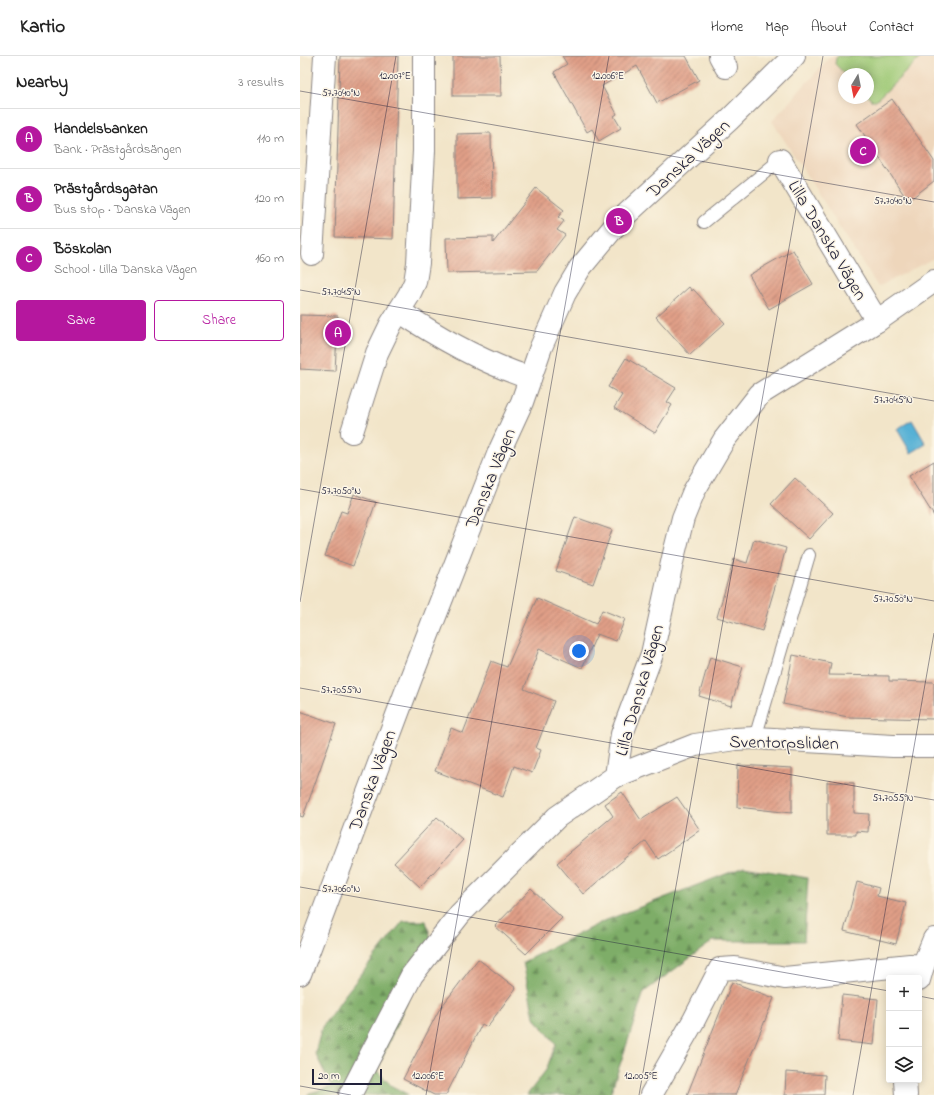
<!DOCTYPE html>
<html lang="en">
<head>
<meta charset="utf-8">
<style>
	:root { --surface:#fff; --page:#f6f6f6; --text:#222; --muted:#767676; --line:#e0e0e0; --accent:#b5179e }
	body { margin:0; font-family:"Indie Flower",sans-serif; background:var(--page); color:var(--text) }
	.controls { position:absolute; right:12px; bottom:12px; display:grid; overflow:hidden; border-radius:4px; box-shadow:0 2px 10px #0003 }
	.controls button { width:36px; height:36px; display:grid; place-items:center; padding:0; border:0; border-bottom:1px solid var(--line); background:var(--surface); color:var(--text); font:20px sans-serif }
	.compass { position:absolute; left:538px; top:12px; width:36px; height:36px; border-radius:50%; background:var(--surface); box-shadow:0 2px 10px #0003; rotate:190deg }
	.scale { position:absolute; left:12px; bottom:10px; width:70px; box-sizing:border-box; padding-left:4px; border:2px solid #22223b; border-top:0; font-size:11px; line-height:14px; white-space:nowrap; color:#22223b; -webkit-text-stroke:3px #fcf5e5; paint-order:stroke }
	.you { position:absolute; left:279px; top:595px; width:14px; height:14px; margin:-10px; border:3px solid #fff; border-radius:50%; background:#1a73e8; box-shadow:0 0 0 6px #1a73e833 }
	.badge { display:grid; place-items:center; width:26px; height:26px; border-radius:50%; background:var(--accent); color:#fff; font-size:13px; font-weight:700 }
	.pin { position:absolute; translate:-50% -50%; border:2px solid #fff; box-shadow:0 1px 4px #0006 }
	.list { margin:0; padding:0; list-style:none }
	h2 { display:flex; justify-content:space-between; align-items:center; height:52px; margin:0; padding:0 16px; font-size:17px }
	h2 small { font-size:13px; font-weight:400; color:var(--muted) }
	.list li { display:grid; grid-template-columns:26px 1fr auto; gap:12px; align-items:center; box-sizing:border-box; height:60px; padding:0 16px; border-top:1px solid var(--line) }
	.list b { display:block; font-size:15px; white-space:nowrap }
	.list p { margin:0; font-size:13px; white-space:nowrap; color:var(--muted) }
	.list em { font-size:13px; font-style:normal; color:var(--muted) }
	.actions { display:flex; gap:8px; padding:12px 16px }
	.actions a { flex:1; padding:9px 0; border:1px solid var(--accent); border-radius:4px; text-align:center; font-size:14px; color:var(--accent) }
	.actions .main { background:var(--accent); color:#fff }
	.icon { flex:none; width:22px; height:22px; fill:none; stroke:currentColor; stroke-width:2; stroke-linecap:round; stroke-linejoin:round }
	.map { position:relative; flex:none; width:634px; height:1039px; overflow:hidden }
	header { display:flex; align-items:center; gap:24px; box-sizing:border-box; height:56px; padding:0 20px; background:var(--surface); border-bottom:1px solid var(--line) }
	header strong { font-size:19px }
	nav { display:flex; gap:22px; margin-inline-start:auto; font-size:14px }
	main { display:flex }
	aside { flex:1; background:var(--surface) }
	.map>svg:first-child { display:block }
	.built { fill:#eed6bb; fill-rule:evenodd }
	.green { fill:#9ec976; stroke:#607658 }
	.forest { fill:url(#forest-firs); stroke:#506851 }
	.water { fill:#57b1d5; stroke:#3c6a88 }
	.building { fill:url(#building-hatch) }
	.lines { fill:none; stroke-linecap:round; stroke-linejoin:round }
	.service-casing { stroke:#8a8482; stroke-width:14 }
	.minor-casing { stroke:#8a8482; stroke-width:24 }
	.tertiary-casing { stroke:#8a8482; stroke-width:24 }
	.service { stroke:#fff; stroke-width:12 }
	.minor { stroke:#fff; stroke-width:22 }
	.tertiary { stroke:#fff; stroke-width:22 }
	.ticks { fill:none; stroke:#22223b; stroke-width:1; stroke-opacity:0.45 }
	.labels { text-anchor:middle; stroke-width:3; stroke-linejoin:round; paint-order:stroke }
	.street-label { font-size:18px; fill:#22223b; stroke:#fcf5e5 }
	.ticks-label { font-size:10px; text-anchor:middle; fill:#22223b; stroke:#fcf5e5; stroke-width:3; stroke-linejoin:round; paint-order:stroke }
</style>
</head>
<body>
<header>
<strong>Kartio</strong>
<nav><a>Home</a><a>Map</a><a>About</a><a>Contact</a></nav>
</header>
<main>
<aside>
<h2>Nearby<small>3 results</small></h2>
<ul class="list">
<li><span class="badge">A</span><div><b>Handelsbanken</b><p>Bank · Prästgårdsängen</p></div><em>110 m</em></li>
<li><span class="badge">B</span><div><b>Prästgårdsgatan</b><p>Bus stop · Danska Vägen</p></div><em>120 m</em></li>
<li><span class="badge">C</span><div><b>Böskolan</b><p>School · Lilla Danska Vägen</p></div><em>160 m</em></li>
</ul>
<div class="actions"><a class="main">Save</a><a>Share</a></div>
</aside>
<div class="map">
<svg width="634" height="1039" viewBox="0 0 634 1039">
	<defs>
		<pattern id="forest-firs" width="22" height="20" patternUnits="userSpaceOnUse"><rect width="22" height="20" fill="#7ead67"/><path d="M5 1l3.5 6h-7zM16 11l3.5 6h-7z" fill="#678c56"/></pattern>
		<pattern id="building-hatch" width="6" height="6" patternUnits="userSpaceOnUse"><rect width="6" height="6" fill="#e09f87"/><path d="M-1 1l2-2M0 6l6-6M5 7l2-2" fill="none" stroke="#b58170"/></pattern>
	</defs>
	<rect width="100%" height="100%" fill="#fcf5e5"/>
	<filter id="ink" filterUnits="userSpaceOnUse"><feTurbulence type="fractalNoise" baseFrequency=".025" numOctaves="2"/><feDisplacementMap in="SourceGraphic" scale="8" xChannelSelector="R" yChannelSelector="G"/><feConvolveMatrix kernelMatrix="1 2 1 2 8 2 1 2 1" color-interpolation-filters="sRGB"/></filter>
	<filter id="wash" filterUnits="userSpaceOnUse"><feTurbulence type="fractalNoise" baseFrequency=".012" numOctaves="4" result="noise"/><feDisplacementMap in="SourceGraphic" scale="16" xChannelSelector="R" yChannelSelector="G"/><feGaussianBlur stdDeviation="0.9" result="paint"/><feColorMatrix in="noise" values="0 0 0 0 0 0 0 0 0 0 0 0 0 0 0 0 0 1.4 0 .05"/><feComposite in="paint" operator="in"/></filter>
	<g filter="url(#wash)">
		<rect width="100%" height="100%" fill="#f2e5c9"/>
		<path class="built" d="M531,0H634V202L578,231L472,65ZM544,18H568V42H544Z"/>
		<polygon class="green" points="538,0 622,0 576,45 571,44 568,40 568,18 545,18 535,8 536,2"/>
		<g class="forest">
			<polygon points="444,811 508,822 504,885 413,885 344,936 310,1039 227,1039 246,1014 256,988 234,961 223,906 304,865"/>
			<polygon points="103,865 126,865 133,890 93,976 77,1015 92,1030 109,1039 7,1039 9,1037 32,1031 15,997 22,971 44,940"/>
		</g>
		<polygon class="water" points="612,364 626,388 611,397 597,373"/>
		<g id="blocks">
			<g class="building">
				<polygon points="40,0 98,0 93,183 35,181"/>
				<polygon points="153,0 200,0 201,40 153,40"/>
				<polygon points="262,0 386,0 399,24 357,47 337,10 302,30 317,58 314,60 321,72 299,85 292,73 287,76 254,16 267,8"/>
				<polygon points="592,43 634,105 634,125 608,145 557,68"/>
				<polygon points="191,77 192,142 157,143 157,78"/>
				<polygon points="236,132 264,154 258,161 264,165 257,174 265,179 237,215 147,217 146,182 193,181 193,187"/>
				<polygon points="493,194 513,228 469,253 449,219"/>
				<polygon points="389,231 392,235 393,233 425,267 390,299 356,261"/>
				<polygon points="0,259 38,260 35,315 0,313"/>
				<polygon points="326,302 376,332 367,346 372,349 355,377 314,352 322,339 308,331"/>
				<polygon points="634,405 634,460 609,420"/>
				<polygon points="495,422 533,457 509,483 471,448"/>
				<polygon points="54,438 76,446 53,510 25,500 41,455 47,457"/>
				<polygon points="275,461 312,474 293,528 256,515"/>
				<polygon points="454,483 486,492 480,514 478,517 479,517 462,575 417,561 434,503 447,507"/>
				<polygon points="237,542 296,568 302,554 325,563 316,585 297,578 282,612 239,593 224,633 254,645 236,692 241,694 232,717 214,710 203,741 135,715 151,672 163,677 191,605 207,611"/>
				<polygon points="493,599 531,607 529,619 589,620 589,625 634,626 634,663 548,661 483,648"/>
				<polygon points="410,601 443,611 431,650 399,640"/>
				<polygon points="0,655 36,668 3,761 0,760"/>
				<polygon points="438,709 492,712 492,757 437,751"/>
				<polygon points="527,726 554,727 554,757 569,758 568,776 556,775 556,779 527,779"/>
				<polygon points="322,736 341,764 377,741 400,774 358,803 346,785 283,838 257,807 313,760 305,748"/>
				<polygon points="137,761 163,784 120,831 94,807"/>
				<polygon points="557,826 579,832 577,840 606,847 596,888 544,875"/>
				<polygon points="231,833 262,862 226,898 195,870"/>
				<polygon points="178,903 216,932 187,971 182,968 146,1039 134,1039 103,1023 139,954"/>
				<polygon points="432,926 474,942 435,1039 387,1039"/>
				<polygon points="542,939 578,943 574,989 538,985"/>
				<polygon points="486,1016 525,1019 524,1039 485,1039"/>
			</g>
		</g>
	</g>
	<g filter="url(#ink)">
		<use href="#blocks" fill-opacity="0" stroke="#8a8482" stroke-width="1"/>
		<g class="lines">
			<g class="service-casing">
				<g id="service">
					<polyline points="404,166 480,104"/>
					<polyline points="455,682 509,499"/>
				</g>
			</g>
			<g class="minor-casing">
				<g id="minor">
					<polyline points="420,0 426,11"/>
					<polyline points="480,104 577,265"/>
					<polyline points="12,198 25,0"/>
					<path d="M99,255C139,282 184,307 230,322"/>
					<polyline points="52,376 77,297 91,268 109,239 115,226 118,207 124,95 124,0"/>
					<polyline points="316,720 395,689 435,683 455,682 593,690 634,690"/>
					<polyline points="619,924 623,910 634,883"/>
					<polyline points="605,1024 606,1039"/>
					<polyline points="50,1039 112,919 160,858 257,761 316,720 322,678 352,598 373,502 383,462 394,435 424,384 460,338 577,265 634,225"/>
					<polyline points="351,1039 394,964 420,913 435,912 485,922 610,909 623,910"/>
				</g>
			</g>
			<g class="tertiary-casing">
				<polyline id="tertiary" points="0,918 111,622 199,396 222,346 241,291 265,237 280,212 319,165 429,64 494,0"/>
			</g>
			<use href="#service" class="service"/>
			<use href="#minor" class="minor"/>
			<use href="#tertiary" class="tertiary"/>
		</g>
	</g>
	<path class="ticks" d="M0,35L634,146M0,234L634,345M0,433L634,545M0,546L96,0M0,632L634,744M0,831L589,935M619,940L634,943M0,1030L51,1039M126,1039L309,0M339,1039L523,0M553,1039L634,577"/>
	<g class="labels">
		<g class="street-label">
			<text transform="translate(388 102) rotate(-43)" y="6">Danska Vägen</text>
			<text transform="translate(528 184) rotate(59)" y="6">Lilla Danska Vägen</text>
			<text transform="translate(190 422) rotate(-68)" y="6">Danska Vägen</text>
			<text transform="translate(339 634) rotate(-74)" y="6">Lilla Danska Vägen</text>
			<text transform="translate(484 686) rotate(1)" y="6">Sventorpsliden</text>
			<text transform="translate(72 724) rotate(-70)" y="6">Danska Vägen</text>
		</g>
	</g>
	<g class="ticks-label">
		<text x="95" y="23">12.007°E</text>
		<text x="308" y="23">12.006°E</text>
		<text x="41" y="40">57.7040°N</text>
		<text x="593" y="148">57.7040°N</text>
		<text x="41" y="239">57.7045°N</text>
		<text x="593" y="347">57.7045°N</text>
		<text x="41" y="438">57.7050°N</text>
		<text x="593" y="546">57.7050°N</text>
		<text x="41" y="637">57.7055°N</text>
		<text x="593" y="745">57.7055°N</text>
		<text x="41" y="836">57.7060°N</text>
		<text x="128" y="1023">12.006°E</text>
		<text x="341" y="1023">12.005°E</text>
	</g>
</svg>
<div class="controls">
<button>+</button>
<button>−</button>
<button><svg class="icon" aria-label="layers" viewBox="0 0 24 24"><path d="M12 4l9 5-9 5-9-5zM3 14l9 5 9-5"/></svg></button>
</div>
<svg class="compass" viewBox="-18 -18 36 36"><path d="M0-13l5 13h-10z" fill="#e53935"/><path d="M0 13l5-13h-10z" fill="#767676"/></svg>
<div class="scale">20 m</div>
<div class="you"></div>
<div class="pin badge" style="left:38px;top:277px">A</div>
<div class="pin badge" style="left:319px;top:165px">B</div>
<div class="pin badge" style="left:563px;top:95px">C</div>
</div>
</main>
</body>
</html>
